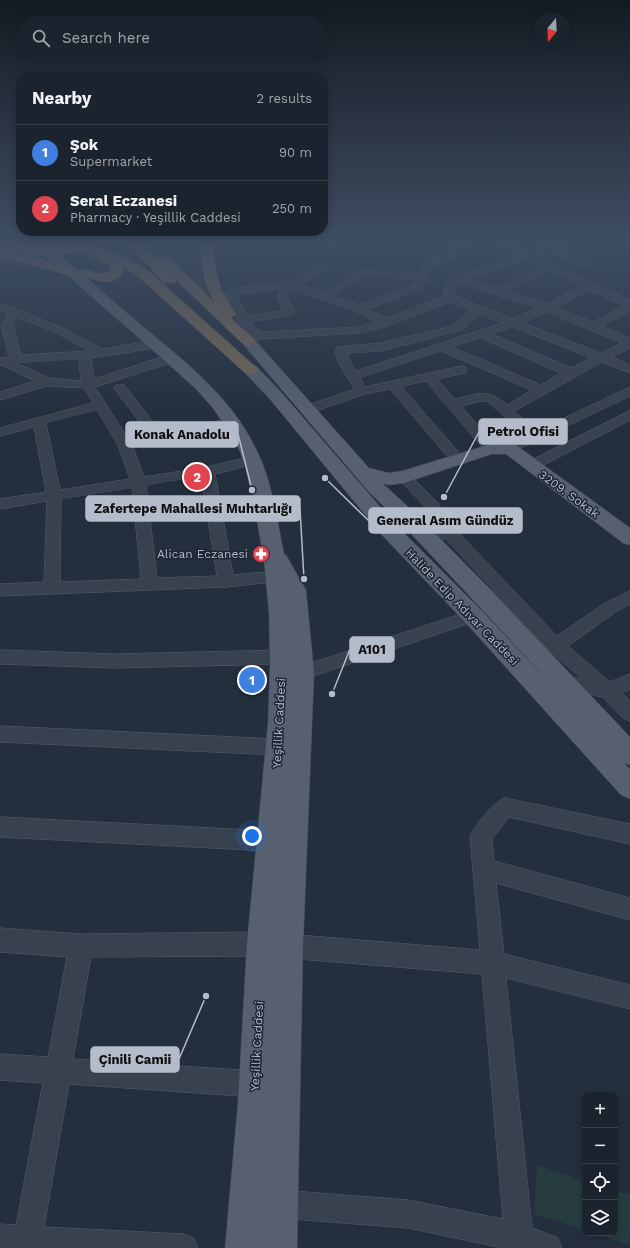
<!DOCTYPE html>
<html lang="en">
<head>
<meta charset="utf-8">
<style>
	:root { --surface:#1b232e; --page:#282f3a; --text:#f1f3f6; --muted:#a0a4aa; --line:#39404a; --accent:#d93025 }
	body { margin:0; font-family:"Work Sans",sans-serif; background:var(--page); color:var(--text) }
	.controls { position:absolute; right:12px; bottom:12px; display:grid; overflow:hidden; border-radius:8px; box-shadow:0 2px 10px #0003 }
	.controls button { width:36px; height:36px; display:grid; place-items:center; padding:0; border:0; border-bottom:1px solid var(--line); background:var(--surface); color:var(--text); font:20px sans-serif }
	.compass { position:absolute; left:534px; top:12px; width:36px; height:36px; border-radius:50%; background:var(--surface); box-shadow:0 2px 10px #0003; rotate:198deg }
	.you { position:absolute; left:252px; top:836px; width:14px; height:14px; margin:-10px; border:3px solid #fff; border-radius:50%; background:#1a73e8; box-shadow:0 0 0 6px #1a73e833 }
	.badge { display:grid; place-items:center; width:26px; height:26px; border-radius:50%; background:var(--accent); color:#fff; font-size:13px; font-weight:700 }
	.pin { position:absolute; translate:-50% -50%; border:2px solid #fff; box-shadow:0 1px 4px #0006 }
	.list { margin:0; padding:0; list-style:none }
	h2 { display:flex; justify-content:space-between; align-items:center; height:52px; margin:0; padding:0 16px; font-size:17px }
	h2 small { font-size:13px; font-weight:400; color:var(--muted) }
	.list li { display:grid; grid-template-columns:26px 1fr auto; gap:12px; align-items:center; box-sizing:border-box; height:56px; padding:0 16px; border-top:1px solid var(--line) }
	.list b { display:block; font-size:15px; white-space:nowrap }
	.list p { margin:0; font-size:13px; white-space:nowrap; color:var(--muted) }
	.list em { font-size:13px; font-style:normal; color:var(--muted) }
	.icon { flex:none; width:22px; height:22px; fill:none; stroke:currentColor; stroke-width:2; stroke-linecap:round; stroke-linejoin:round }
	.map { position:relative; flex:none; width:630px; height:1248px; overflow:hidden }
	.search { position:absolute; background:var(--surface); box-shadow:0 2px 10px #0003; left:16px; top:16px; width:312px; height:44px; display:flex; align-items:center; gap:10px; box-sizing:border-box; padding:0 14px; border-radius:22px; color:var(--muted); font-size:15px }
	.panel { position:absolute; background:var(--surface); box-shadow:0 2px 10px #0003; left:16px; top:72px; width:312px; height:164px; border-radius:16px }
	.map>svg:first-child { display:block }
	.green { fill:#263c3f }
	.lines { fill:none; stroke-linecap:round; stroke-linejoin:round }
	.minor-casing { stroke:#565f6c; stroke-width:1 }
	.major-casing { stroke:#414a57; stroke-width:1 }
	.highway-casing { stroke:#434c59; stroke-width:1 }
	.minor { fill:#38414e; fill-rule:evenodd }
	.major { fill:#56606e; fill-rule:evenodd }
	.highway { fill:#746855; fill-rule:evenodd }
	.highway-bridge-casing { stroke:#434c59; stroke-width:15; stroke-linecap:butt }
	.highway-bridge { stroke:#746855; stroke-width:14 }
	.labels { text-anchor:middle; stroke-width:3; stroke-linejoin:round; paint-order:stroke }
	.street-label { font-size:12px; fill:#b4bcc9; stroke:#1d2633 }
	.poi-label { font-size:12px; fill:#b4bcc9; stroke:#1d2633; text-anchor:end }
	.leader { fill:none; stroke:#b4bcc9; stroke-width:1.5 }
	.callout-dot { fill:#b4bcc9; stroke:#1d2633; stroke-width:1.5 }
	.callout { fill:#b4bcc9; stroke:#b4bcc9; stroke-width:1.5 }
	.callout-label { font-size:13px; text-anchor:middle; font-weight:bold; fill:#111 }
</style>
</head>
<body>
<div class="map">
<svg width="630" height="1248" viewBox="0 0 630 1248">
	<rect width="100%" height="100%" fill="#242f3e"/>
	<g class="green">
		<path d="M149,240H198C194,260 200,274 208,293L201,294Z"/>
		<polygon points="537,1165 585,1181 585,1230 534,1214"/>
		<polygon points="615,1190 630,1195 630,1245 593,1233 615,1233"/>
	</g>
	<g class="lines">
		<g class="minor-casing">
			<g id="minor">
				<path d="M469,240H499L528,253L568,240H582L580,242L558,249L592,263L593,265L592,267H584L549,252L536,257L630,300V311L602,326L630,338V348L611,357L630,365V373L602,362L514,411L537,431L630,387V396L510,453L505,452L503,449L505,446L527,436L487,401H481L461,406L498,449L496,452L491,453L486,452L426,381L401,386L462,456L464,459L462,462L457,463L452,462L390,389L365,394L307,414L302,413L301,410L302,407L355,389L338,362L335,350L337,347L381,343L453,326L470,310L450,302L383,327L359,333L260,339L252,343H244L242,341L250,335L237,320L225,293C231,285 274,284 286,282C299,280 309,267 322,264L327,267L326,269L299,284L324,293L363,269L419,274L424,262L441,255ZM479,241L496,245L518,256L453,277L444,287V296L387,318L368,309L422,288L432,266L449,259ZM527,260L542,267L498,288L468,279ZM550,271L582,286L546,304L508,291ZM365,275L416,280L414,284L359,305L333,296ZM459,283L537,308L513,319L455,296L454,288ZM282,289L277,296L283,310L247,316L236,295ZM292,289L355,311L377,322L359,327L260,332L251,322L293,314L295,312L287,296ZM590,290L624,306L593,322L556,308ZM547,312L622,343L601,353L523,323ZM480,314L503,323L356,371L350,362L348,353L381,351L461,330ZM513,327L591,358L571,368L492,334ZM481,338L561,373L541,385L452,347ZM441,351L532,390L507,405C486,387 479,394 455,399L437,379L465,373L467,370L465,367L461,366L365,387L360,378Z"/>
				<polygon points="0,256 31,260 36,263 31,266 0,262"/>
				<path d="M4,304L63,328L103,349L156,340L160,342L162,344L160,346L156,348L91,358L94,379L168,355H176L178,358L176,361L95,387L129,440L150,436L114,388L116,385H124L162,433L231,418L236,419L238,422L236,425L133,447L144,477L207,467L253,456L258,457L260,460L258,463L215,474L233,575L276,571L282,573L284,577L282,581L226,587L0,596V584L44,582L47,501L0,509V499L46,492L34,427L0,436V428L93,403L84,388L47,386L0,400V392L35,381L2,365L0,366V358L9,357L1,325L8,313L3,311H0V305ZM17,317L55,332L89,351L21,355L13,325ZM79,359L81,381L49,378L16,363ZM97,410L118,445L130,479L60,490L46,423ZM201,476L217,576L157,578L146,485ZM132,488L141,579L60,582L61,499Z"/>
				<polygon points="630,411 630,420 536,469 531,470 526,469 524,466 526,463"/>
				<path d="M404,473L409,474L438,503L451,525L557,636L605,603L630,591V604L617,611L568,646L610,682L630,674V689L622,693L630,701V721L623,718L603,697L558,688L555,683L558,678L564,676L582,679L550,651L445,538C439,545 436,549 427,547L424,543L437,527L427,509L397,477L399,474Z"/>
				<polygon points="485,592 491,594 493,598 479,620 302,680 296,678 293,673 296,668 467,612 479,594"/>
				<polygon points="0,650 115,654 282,650 288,652 291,657 288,662 282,664 115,668 0,664"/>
				<polygon points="0,726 278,739 285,741 288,747 285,753 278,755 0,742"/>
				<path d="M505,798L630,824V844L509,817L492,839L494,861L630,898V920L496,883L504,954L630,985V1009L506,978L532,1228L558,1238L562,1248H503L408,1228L279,1218L269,1214L265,1204L269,1194L279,1190L408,1200L503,1219L482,974L262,956L91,957L73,1059L255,1071L264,1075L268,1084L264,1093L255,1097L69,1084L44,1227L184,1234L194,1238L198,1248H0V1224L16,1225L43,1083L0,1080V1054L48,1057L67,957L0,952V928L81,934L262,932L480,950L470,836C476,824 493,802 505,798Z"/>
				<polygon points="0,817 270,831 277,834 281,841 277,848 270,851 0,837"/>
			</g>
		</g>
		<g class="major-casing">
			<g id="major">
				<path d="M25,240H39L58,254C84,275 109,298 134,319C179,357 230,394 256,449C272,480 277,520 284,554L286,555L306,590L314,673L303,946L297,1248H225L238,1102L247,943L268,723L270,668L269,613L264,559L254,505L245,465L239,449L224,424L212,407L197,390L163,359L59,268Z"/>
				<polygon points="248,336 253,338 369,468 389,473 402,471 491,444 516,445 630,528 630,545 623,543 506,454 492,454 404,483 389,485 382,483 414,512 493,592 630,737 630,765 624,763 630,769 630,799 621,795 465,622 381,534 269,398 244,372 242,369 244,366 250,364 256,366 281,392 395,524 481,610 564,698 477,604 400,522 369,492 243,344 240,341 243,338"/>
			</g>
		</g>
		<g class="highway-casing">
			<g id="highway">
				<polygon points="0,240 35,240 33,243 29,244 0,247"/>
				<path d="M126,240H139L158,260L159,257H169L215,303C202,282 201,264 201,240H213L215,267L221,290L236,314L231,318L253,338L256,341L253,344L248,346L243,344L176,280L174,283H164Z"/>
				<path d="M70,243C100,246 125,255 150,272L258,369L256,372L250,374L244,372L140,278L122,266L124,272C109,293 90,273 74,277L25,263L0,258V250L32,256L79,271C90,267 100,278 110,271L108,265L93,257L92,254L65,250L64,247L65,244Z"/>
			</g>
		</g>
		<use href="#minor" class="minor"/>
		<use href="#major" class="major"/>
		<use href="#highway" class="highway"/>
		<g class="highway-bridge-casing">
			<polyline id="highway-bridge" points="10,249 70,247"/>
		</g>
		<use href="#highway-bridge" class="highway-bridge"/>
	</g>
	<linearGradient id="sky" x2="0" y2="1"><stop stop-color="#141a22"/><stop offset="0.58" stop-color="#3f4d63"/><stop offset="1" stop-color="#3f4d63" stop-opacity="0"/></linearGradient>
	<rect width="630" height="414" fill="url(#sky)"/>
	<defs>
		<g id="pharmacy-disc" transform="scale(0.9)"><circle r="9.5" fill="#e0444e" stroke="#1d2633"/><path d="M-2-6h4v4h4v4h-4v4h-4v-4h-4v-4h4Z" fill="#fff"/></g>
	</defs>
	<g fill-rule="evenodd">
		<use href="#pharmacy-disc" x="261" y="554"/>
	</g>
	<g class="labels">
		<g class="street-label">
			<text transform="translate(569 494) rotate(36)" y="4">3209. Sokak</text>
			<text transform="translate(462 607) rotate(46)" y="4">Halide Edip Adıvar Caddesi</text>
			<text transform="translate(279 723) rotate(-87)" y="4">Yeşillik Caddesi</text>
			<text transform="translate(257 1046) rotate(-87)" y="4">Yeşillik Caddesi</text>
		</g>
		<g class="poi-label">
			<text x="248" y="558">Alican Eczanesi</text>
		</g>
	</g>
	<path class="leader" d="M444 497L479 432M252 490L238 434M304 579L300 509M325 478L369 521M332 694L350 649M206 996L179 1059"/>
	<g class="callout-dot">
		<circle cx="444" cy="497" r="4"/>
		<circle cx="252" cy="490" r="4"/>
		<circle cx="304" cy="579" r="4"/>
		<circle cx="325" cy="478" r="4"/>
		<circle cx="332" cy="694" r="4"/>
		<circle cx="206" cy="996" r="4"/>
	</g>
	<g class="callout">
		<rect x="479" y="419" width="88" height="25" rx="4"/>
		<rect x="126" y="422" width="112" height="25" rx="4"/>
		<rect x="86" y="496" width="214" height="25" rx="4"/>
		<rect x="369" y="508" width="153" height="25" rx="4"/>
		<rect x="350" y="637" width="44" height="25" rx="4"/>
		<rect x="91" y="1047" width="88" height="25" rx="4"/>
	</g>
	<g class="callout-label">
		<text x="523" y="436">Petrol Ofisi</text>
		<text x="182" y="439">Konak Anadolu</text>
		<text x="193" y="513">Zafertepe Mahallesi Muhtarlığı</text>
		<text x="445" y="525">General Asım Gündüz</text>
		<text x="372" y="654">A101</text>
		<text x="135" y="1064">Çinili Camii</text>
	</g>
</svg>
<div class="controls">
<button>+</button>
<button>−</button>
<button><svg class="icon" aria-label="locate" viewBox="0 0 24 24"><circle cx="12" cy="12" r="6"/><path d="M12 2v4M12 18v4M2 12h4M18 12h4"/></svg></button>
<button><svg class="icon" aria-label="layers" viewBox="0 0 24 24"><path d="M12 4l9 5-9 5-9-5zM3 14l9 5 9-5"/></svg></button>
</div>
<svg class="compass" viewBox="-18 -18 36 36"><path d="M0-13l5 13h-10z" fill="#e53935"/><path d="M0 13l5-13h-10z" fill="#a0a4aa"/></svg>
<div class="you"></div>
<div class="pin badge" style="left:252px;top:680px;background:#3f7fe0">1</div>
<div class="pin badge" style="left:197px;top:477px;background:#e0444e">2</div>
<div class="search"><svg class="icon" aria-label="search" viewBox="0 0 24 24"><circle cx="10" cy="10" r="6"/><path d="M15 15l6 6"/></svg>Search here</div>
<section class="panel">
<h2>Nearby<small>2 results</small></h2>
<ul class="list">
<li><span class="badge" style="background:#3f7fe0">1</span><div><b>Şok</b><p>Supermarket</p></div><em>90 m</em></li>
<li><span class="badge" style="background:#e0444e">2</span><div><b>Seral Eczanesi</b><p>Pharmacy · Yeşillik Caddesi</p></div><em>250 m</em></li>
</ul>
</section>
</div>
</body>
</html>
